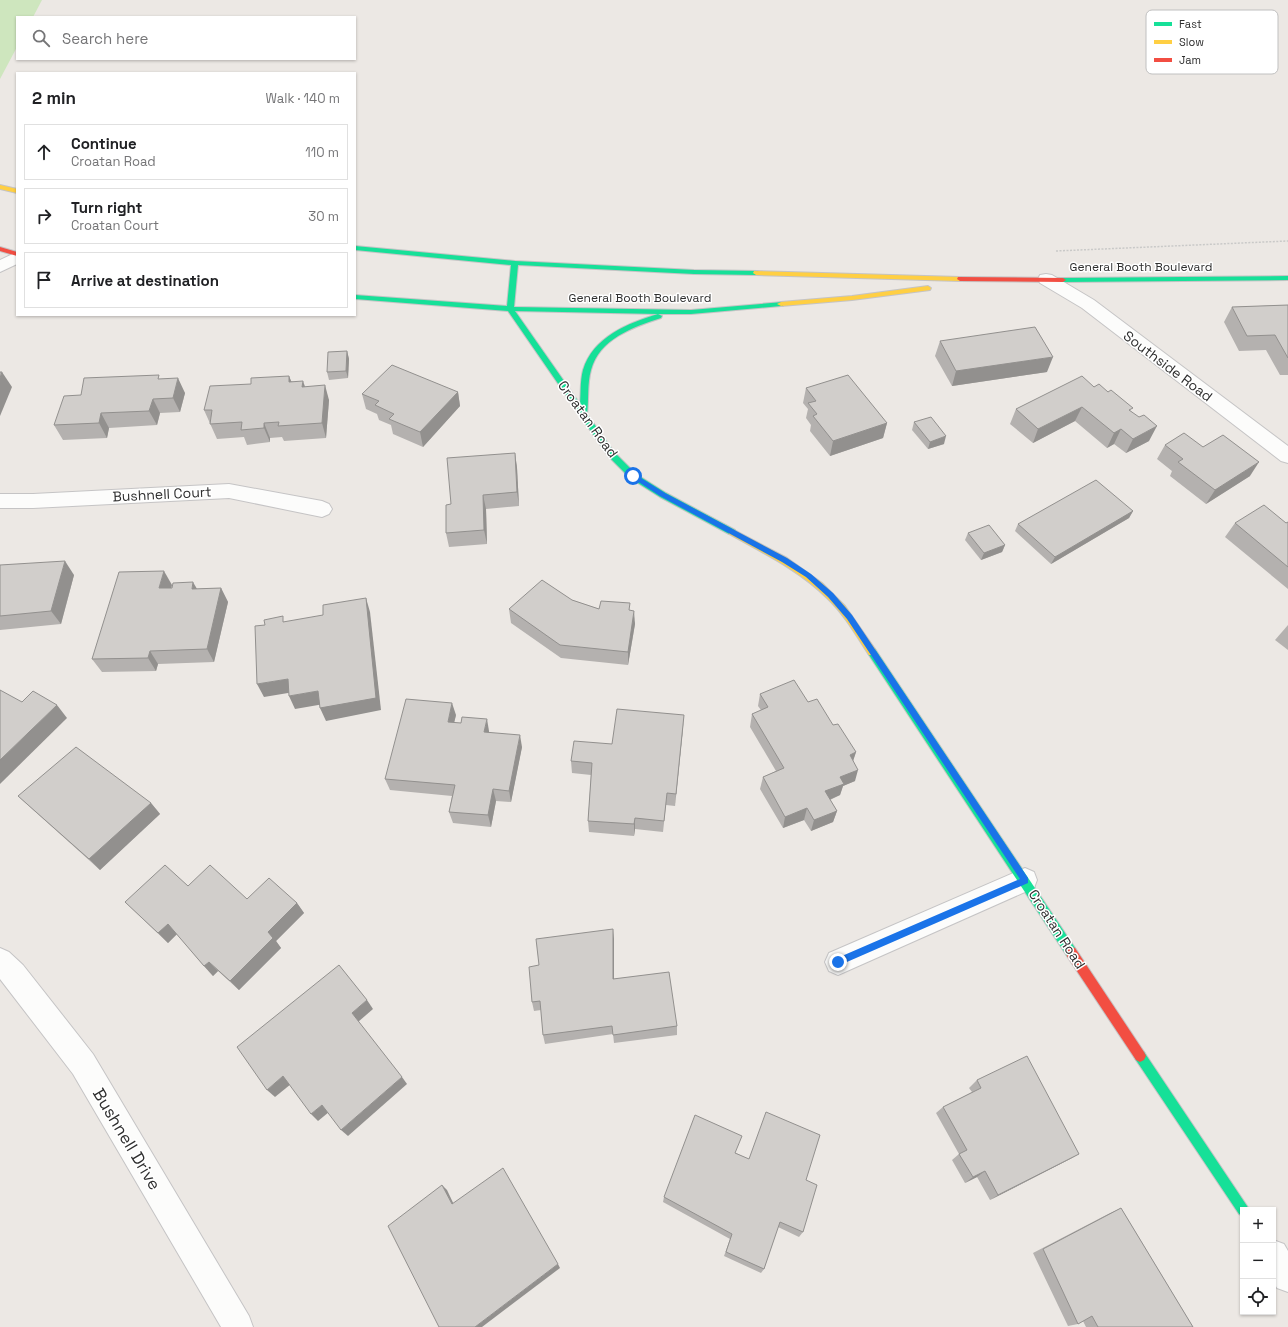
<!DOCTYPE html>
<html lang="en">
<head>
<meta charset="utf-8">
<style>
	:root { --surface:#fff; --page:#f6f6f6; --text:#202124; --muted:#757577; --line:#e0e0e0 }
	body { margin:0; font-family:"Space Grotesk",sans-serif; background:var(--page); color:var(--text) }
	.controls { position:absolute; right:12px; bottom:12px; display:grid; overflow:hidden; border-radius:0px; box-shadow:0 1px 3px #0004 }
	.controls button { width:36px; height:36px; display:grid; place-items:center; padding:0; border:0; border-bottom:1px solid var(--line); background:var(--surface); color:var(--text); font:20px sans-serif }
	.stop { position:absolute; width:12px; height:12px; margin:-9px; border:3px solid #1a73e8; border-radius:50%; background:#fff }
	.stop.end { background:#1a73e8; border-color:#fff; box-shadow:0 1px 4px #0008 }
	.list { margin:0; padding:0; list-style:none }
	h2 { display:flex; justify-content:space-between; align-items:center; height:52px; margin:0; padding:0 16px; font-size:17px }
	h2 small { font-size:13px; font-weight:400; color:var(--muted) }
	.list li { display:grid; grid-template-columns:26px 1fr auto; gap:12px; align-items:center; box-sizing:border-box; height:56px; margin:0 8px 8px; padding:0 8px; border:1px solid var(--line); border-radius:0px }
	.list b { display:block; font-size:15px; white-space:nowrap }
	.list p { margin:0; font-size:13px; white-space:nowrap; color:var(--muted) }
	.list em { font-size:13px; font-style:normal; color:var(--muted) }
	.icon { flex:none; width:22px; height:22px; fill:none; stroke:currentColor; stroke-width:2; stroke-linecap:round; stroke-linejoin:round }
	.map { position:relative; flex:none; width:1288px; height:1327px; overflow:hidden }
	.search { position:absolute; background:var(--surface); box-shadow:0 1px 3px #0004; left:16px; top:16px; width:340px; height:44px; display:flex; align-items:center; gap:10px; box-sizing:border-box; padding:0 14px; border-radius:0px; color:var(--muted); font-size:15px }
	.panel { position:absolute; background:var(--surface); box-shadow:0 1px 3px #0004; left:16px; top:72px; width:340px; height:244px; border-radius:0px }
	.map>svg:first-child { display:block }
	.green { fill:#cee6be }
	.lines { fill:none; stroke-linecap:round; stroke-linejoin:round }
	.street-casing { stroke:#c5c4c5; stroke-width:2 }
	.fast-casing { stroke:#c5c4c5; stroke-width:2 }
	.slow-casing { stroke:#c5c4c5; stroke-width:2 }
	.jam-casing { stroke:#c5c4c5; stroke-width:2 }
	.path { stroke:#c9c9c8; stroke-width:1.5; stroke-dasharray:2 1.5; stroke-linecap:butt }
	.street { fill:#fcfcfb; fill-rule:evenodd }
	.fast { fill:#16e098; fill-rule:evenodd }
	.slow { fill:#ffcf43; fill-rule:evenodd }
	.jam { fill:#f24e42; fill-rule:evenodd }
	.wall { fill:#b4b1af }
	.shaded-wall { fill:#92908e }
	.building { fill:#d1cecb; stroke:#92908e }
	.route { fill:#1a73e8 }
	.labels { text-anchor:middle; stroke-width:3; stroke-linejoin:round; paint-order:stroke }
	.far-street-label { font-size:12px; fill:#2e2e2e; stroke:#fff }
	.street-label { font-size:14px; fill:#2e2e2e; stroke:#fff }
	.near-street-label { font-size:17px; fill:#2e2e2e; stroke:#fff }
	.key { fill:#fff; stroke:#c0c0c0; stroke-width:1 }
	.key-label { font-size:11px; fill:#2e2e2e }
</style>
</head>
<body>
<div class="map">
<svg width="1288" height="1327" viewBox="0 0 1288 1327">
	<rect width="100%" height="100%" fill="#ece8e4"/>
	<polygon class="green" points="0,0 42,0 33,17 17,17 17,47 0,79"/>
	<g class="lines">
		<g class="street-casing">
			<g id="street">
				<polygon points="17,252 17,264 0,272 0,260"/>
				<polygon points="1046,274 1052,275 1094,300 1288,446 1288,463 1281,461 1082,308 1040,283 1038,279 1040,275"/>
				<polygon points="229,484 322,501 329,504 332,509 329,514 322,517 229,498 33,508 0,508 0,494 33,494"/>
				<polygon points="1025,868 1034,872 1037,880 1034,888 838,975 829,971 825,962 829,953"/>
				<polygon points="0,948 9,952 23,965 93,1054 249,1316 253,1327 221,1327 73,1074 0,979"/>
				<polygon points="1273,1240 1284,1244 1288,1251 1288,1292 1277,1288 1273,1281"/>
			</g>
		</g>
		<g class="fast-casing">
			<g id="fast">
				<path d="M355,246L515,261L694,270L758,271L759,273L756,275L694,274L518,265L514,307L691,310L783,302V306H781L691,314H658L662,316L661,318C633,327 599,339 591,370C587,384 589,399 587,414L614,452L636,474L666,493L735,530L736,532L735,534H729L660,497L630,478L608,456L508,311L355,299V295L507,306L511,265L355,250ZM515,311L658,314C628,323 593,337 583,370C580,381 581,393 580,404Z"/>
				<polygon points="1288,276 1288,280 1063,282 1060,280 1063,278"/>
				<polygon points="872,648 875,649 1075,948 1076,952 1075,956 1071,957 1067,956 869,655 868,652 869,649"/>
				<polygon points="1140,1050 1144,1052 1247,1206 1249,1210 1243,1210 1243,1216 1239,1214 1136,1060 1134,1056 1136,1052"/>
			</g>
		</g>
		<g class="slow-casing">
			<g id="slow">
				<polygon points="0,185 17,189 17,193 0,189"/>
				<polygon points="754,271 960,277 963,279 960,281 756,275 753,273"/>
				<polygon points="928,286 931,288 930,290 852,300 781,306 777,304 781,302 852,296"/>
				<path d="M732,529L787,558L822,583L845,606L875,649L876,652L875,655H869C856,635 844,614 827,598C799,570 763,553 729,534L728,532Z"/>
			</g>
		</g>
		<g class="jam-casing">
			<g id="jam">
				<polygon points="0,247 17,252 17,256 0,251"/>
				<polygon points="958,277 1063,278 1066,280 1063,282 960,281 957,279"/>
				<polygon points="1071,947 1075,948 1144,1052 1146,1056 1144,1060 1140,1062 1136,1060 1067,956 1066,952 1067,948"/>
			</g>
		</g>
		<polyline class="path" points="1056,251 1288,241"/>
		<use href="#street" class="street"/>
		<use href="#fast" class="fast"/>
		<use href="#slow" class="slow"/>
		<use href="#jam" class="jam"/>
	</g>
	<g class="wall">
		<polygon points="1288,305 1288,375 1280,375 1266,350 1239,351 1224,322 1232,307"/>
		<polygon points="940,341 1047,372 952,386 935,356"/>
		<polygon points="347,351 349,359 348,378 329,380 327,372"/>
		<polygon points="289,376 291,381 305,387 329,400 326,438 284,441 282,437 270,438 270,442 247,445 244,437 217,439 204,410 251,384"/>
		<polygon points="161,379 185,393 180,412 160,413 157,425 109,428 107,438 63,440 54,425 81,395"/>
		<polygon points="1094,387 1131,411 1149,441 1126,453 1114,444 1107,448 1075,421 1033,443 1010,424 1016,409"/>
		<polygon points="806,388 887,423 883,438 830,456 810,431 811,425 806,418 808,409 803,403"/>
		<polygon points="458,392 460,406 423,447 393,434 391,425 379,420 377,414 366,409 362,394"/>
		<polygon points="914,422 944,444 928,449 912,430"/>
		<polygon points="1165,445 1203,447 1250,476 1206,504 1170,476 1172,471 1157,459"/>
		<polygon points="515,453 517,468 519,506 486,509 487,544 449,547 446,533 451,504"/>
		<polygon points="1133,511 1129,518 1051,564 1015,531 1018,524"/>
		<polygon points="1288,522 1288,589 1225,537 1235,523 1286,523"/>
		<polygon points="968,533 1005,545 1002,552 981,560 965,540"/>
		<polygon points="0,565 74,575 61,624 0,630"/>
		<polygon points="172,585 171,588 197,589 221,588 228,602 214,662 158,664 156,671 102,672 92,659"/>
		<polygon points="572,600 599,609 630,610 635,624 628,665 561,658 511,623 509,609"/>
		<polygon points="1288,625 1288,650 1275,640"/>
		<polygon points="760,694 808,702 833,725 856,752 853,761 855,781 843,786 840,795 830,800 837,811 833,822 811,831 804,820 783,828 760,789 763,777 776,771 750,727 752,714 761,710 758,706"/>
		<polygon points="456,715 454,723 489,731 489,732 522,747 511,802 496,801 491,827 453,823 449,812 452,796 390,790 385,779"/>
		<polygon points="683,728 675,806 666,805 663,832 635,829 634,836 589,832 588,821 591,775 572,773 571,761 612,744"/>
		<polygon points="18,796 151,803 160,814 100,870 30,807"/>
		<polygon points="188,886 247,899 297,903 304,913 276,941 281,948 239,990 218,971 213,976 204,966 177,934 168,943 125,902"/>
		<polygon points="614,939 614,979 677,1026 677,1035 614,1043 613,1034 545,1044 543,1035 541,1010 534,1011 532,1002 539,965"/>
		<polygon points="977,1080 1079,1154 1070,1159 990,1200 977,1177 965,1183 952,1160 959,1154 936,1113 943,1107 972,1092 969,1088"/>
		<polygon points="736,1153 748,1159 806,1180 803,1232 799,1237 778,1227 764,1269 761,1273 724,1256 730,1239 663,1202 664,1197"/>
		<polygon points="1121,1208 1193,1327 1086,1327 1083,1321 1078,1324 1068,1326 1033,1253 1110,1213"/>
	</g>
	<g class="shaded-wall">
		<polygon points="347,351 349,359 348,378 346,371"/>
		<polygon points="1053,357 1047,372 952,386 956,371"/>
		<polygon points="2,372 12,387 0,416 0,378"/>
		<polygon points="289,376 295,391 289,382"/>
		<polygon points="178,378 185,393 180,412 173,398"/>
		<polygon points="303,381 308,395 302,387"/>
		<polygon points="325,385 329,400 326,438 322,423"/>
		<polygon points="458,392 460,406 423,447 420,432"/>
		<polygon points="153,399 160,413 157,425 149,411"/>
		<polygon points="1082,407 1075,421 1033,443 1038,429"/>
		<polygon points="101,413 109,428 107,438 99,423"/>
		<polygon points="264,423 270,438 270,442 264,428"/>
		<polygon points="887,423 883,438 830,456 833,441"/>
		<polygon points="1157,426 1149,441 1126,453 1133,439"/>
		<polygon points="1121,429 1114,444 1107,448 1114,433"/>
		<polygon points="946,436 944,444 928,449 930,442"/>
		<polygon points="515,453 517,468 519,506 517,492"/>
		<polygon points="1259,462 1250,476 1206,504 1215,490"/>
		<polygon points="483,495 486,509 487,544 484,530"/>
		<polygon points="1133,511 1129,518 1051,564 1055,557"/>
		<polygon points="1005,545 1002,552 981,560 984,553"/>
		<polygon points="65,561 74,575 61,624 51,611"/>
		<polygon points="164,571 172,585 167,602 159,588"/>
		<polygon points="193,582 201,596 192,589"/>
		<polygon points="221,588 228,602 214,662 207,649"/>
		<polygon points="366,598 370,612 381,710 326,721 320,708"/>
		<polygon points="634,611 635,624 628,665 628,652"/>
		<polygon points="150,651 158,664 156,671 148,658"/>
		<polygon points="288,679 294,692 264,697 257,684"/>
		<polygon points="318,691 324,704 295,709 289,696"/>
		<polygon points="452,703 456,715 451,735 448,722"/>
		<polygon points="57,705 67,718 0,784 0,760"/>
		<polygon points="684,715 683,728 675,806 676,794"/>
		<polygon points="487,719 489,731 487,744 484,732"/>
		<polygon points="520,735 522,747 511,802 509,791"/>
		<polygon points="856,752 852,764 850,755"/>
		<polygon points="858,770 855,781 843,786 840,795 822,803 825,791 840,777"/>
		<polygon points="493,789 496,801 491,827 488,815"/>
		<polygon points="151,803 160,814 100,870 89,859"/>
		<polygon points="807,808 804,820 783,828 785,817"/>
		<polygon points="837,811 833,822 811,831 814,820"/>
		<polygon points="635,818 635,829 634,836 634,824"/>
		<polygon points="297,903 304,913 276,941 281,948 239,990 230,981 268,932"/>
		<polygon points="168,924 177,934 168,943 158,933"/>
		<polygon points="613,929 614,939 614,988 613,979"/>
		<polygon points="209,962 218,971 213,976 204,966"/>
		<polygon points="367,1000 373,1009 358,1022 352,1013"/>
		<polygon points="283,1076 291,1084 275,1097 267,1090"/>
		<polygon points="402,1077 407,1084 348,1136 341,1130"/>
		<polygon points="322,1105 329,1112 318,1121 311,1114"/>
		<polygon points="1079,1154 1070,1159 990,1200 998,1195"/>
		<polygon points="985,1171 977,1177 965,1183 973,1177"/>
		<polygon points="442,1185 447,1190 456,1209 452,1204"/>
		<polygon points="558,1264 560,1268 482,1327 475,1327"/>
	</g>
	<g class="building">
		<polygon points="1288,305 1288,358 1275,335 1247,336 1232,307"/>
		<polygon points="1035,327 1053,357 956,371 940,341"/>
		<polygon points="347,351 346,371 327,372 328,352"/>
		<polygon points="392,365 458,392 420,432 389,419 394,414 375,405 379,401 362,394"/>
		<polygon points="0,372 2,372 0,378"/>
		<polygon points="159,375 158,379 178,378 173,398 153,399 149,411 101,413 99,423 54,425 64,396 81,395 84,378"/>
		<polygon points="848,375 887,423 833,441 813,416 817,414 808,403 816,401 806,388"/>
		<polygon points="289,376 289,382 303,381 302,387 325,385 322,423 278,426 279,422 264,423 264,428 241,430 242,422 210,424 212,410 204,410 210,386 251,384 251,378"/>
		<polygon points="1082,376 1094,387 1099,384 1108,392 1111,390 1133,408 1129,410 1139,417 1144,415 1157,426 1133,439 1121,429 1114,433 1082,407 1038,429 1016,409"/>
		<polygon points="931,417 946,436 930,442 914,422"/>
		<polygon points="1184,433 1203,447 1223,435 1259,462 1215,490 1178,462 1183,459 1165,445"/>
		<polygon points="515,453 517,492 483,495 484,530 446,533 446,505 451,504 447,458"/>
		<polygon points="1096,480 1133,511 1055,557 1018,524"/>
		<polygon points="1264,505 1286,523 1288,522 1288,567 1235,523"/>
		<polygon points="989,525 1005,545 984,553 968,533"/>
		<polygon points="65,561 51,611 0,616 0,565"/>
		<polygon points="164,571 159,588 172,588 173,583 193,582 192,589 221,588 207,649 150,651 148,658 92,659 119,572"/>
		<polygon points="542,580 572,600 599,609 601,601 630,603 629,610 634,611 628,652 560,645 509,609"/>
		<polygon points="366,598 376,698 320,708 318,691 289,696 288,679 257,684 255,626 265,625 264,620 283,616 283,622 323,615 323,605"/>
		<polygon points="794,680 808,702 817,699 833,725 838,724 856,752 850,755 858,770 840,777 844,784 825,791 837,811 814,820 807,808 785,817 763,777 784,768 752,714 768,707 760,694"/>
		<polygon points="0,690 22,702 33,691 57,705 0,760"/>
		<polygon points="406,699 452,703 448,722 461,723 462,717 487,719 484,732 520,735 509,791 493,789 488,815 449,812 455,785 385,779"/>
		<polygon points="617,709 684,715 676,794 667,793 664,821 635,818 634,824 588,821 592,763 571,761 574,741 612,744"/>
		<polygon points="76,747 151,803 89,859 18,796"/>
		<polygon points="165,865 188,886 210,865 247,899 269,878 297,903 268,932 273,938 230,981 209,962 204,966 168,924 158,933 125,902"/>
		<polygon points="613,929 613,979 669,972 677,1026 613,1035 612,1026 543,1035 540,1001 532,1002 529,967 539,965 536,939"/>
		<polygon points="339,965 367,1000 352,1013 402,1077 341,1130 322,1105 311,1114 283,1076 267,1090 237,1047"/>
		<polygon points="1027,1056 1079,1154 998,1195 985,1171 973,1177 959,1154 967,1150 943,1107 981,1088 977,1080"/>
		<polygon points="766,1112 820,1135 806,1180 817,1185 803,1232 780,1222 764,1269 726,1252 732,1234 664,1197 695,1115 742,1136 735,1153 749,1159"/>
		<polygon points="503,1168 558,1264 475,1327 439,1327 388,1226 442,1185 452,1204"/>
		<polygon points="1121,1208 1193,1327 1098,1327 1092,1316 1078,1324 1043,1249"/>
	</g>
	<polygon class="route" points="633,473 665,493 787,558 811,574 833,593 852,615 1028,878 1028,883 840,965 835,965 835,959 1020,879 847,619 828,597 806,577 782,562 660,496 631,477 630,476"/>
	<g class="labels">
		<g class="far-street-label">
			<text x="1141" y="271">General Booth Boulevard</text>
			<text x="640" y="302">General Booth Boulevard</text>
		</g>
		<g class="street-label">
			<text transform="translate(1168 366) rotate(37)" y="5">Southside Road</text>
			<text transform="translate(588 419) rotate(54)" y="5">Croatan Road</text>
			<text transform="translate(162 494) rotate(-3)" y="5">Bushnell Court</text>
			<text transform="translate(1057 929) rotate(57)" y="5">Croatan Road</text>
		</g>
		<g class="near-street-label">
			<text transform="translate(127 1139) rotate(59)" y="6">Bushnell Drive</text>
		</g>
	</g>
	<rect x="1146" y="10" width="132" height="64" rx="6" class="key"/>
	<rect x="1154" y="22" width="18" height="4" fill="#16e098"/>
	<rect x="1154" y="40" width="18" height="4" fill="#ffcf43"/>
	<rect x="1154" y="58" width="18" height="4" fill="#f24e42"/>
	<g class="key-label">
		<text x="1179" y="28">Fast</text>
		<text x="1179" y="46">Slow</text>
		<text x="1179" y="64">Jam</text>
	</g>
</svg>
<div class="controls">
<button>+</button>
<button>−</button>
<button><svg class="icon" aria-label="locate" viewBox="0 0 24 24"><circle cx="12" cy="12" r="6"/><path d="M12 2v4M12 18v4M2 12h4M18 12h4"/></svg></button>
</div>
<div class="stop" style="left:633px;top:476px"></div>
<div class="stop end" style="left:838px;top:962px"></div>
<div class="search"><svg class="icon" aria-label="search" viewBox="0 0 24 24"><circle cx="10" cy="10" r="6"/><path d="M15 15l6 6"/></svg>Search here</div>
<section class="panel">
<h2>2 min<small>Walk · 140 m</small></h2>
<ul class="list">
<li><svg class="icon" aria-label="ahead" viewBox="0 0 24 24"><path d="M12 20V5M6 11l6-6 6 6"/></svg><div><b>Continue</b><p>Croatan Road</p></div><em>110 m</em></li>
<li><svg class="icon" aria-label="right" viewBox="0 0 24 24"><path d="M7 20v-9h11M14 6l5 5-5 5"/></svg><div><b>Turn right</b><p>Croatan Court</p></div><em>30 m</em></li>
<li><svg class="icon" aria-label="arrive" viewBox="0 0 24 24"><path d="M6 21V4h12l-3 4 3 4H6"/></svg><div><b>Arrive at destination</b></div></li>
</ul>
</section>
</div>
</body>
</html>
